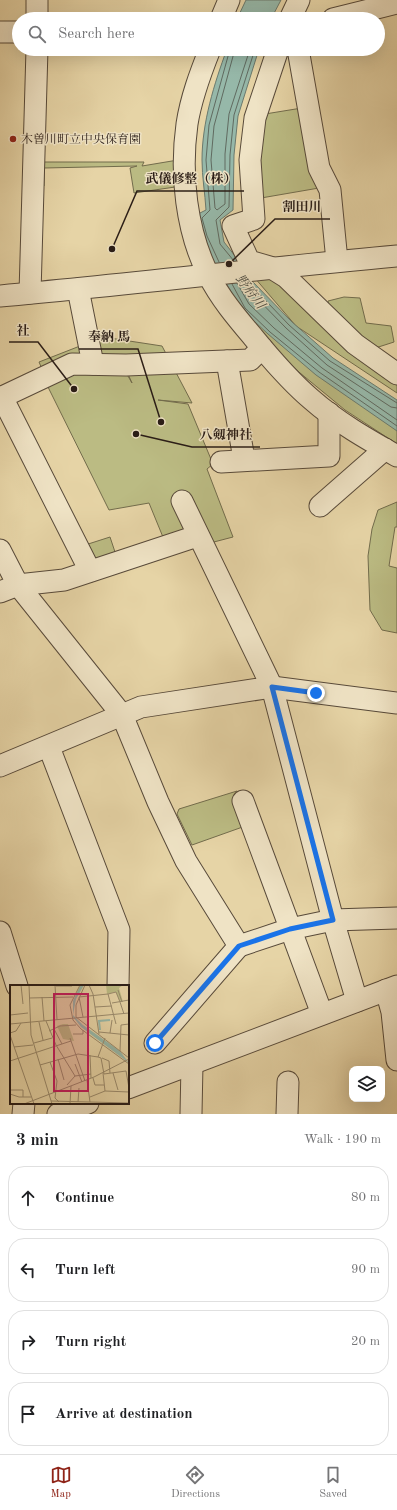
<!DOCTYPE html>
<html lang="en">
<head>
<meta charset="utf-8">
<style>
	:root { --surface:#fff; --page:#f6f6f6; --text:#202124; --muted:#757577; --line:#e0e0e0; --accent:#8f2418 }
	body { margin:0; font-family:"Old Standard TT","Noto Serif JP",serif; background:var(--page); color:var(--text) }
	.controls { position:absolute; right:12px; bottom:12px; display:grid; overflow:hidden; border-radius:8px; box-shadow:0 4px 16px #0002 }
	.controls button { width:36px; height:36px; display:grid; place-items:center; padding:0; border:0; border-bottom:1px solid var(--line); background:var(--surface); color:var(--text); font:20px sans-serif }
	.stop { position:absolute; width:12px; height:12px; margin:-9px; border:3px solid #1a73e8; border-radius:50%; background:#fff }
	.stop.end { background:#1a73e8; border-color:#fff; box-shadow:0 1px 4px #0008 }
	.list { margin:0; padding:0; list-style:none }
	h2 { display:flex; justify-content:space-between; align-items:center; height:52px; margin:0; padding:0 16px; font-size:17px }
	h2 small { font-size:13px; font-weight:400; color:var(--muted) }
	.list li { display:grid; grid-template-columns:26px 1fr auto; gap:12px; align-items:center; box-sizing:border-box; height:64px; margin:0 8px 8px; padding:0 8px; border:1px solid var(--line); border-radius:16px }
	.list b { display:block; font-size:15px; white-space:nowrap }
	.list em { font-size:13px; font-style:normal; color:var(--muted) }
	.icon { flex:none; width:22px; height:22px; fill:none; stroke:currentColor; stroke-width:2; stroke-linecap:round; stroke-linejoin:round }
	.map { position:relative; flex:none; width:397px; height:1114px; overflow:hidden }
	.search { position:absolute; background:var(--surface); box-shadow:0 4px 16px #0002; left:12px; right:12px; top:12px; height:44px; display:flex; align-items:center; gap:10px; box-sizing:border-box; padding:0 14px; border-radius:22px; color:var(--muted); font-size:15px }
	.sheet { height:340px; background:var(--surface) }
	nav { display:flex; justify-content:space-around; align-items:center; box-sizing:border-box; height:56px; border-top:1px solid var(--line); background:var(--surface); font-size:11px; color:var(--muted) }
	nav a { display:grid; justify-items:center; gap:2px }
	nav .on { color:var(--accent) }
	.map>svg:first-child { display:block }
	.green { fill:#bbbb83; stroke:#726c4c }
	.water { fill:#96b8a9; stroke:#6a7a6e }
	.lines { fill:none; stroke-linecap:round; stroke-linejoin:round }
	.shore { stroke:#606a60; stroke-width:1 }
	.minor-casing { stroke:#584a3a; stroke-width:23 }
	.minor { stroke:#efe3c5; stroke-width:21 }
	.route { stroke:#1a73e8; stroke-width:5 }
	.poi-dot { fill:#8f2418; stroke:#efe3c5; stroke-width:1.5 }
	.labels { text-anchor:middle; stroke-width:3; stroke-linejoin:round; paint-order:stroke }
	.poi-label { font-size:12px; fill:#291c16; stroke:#efe3c5; text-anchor:start }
	.water-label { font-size:13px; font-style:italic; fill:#4a4b42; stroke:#efe3c5 }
	.inset-river { fill:none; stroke:#96b8a9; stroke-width:2 }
	.inset-road { fill:none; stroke:#9a8a6c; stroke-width:1 }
	.view { fill:#c2185b; fill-opacity:0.15; stroke:#c2185b; stroke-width:2 }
	.inset-edge { fill:none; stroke:#291c16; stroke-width:2 }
	.leader { fill:none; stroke:#291c16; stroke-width:1.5 }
	.callout-dot { fill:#291c16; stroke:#efe3c5; stroke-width:1.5 }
	.callout-label { font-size:13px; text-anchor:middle; font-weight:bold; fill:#291c16; stroke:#efe3c5; stroke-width:3; stroke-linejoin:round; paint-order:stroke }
</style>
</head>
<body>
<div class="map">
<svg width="397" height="1114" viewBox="0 0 397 1114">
	<rect width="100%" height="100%" fill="#e6d4a6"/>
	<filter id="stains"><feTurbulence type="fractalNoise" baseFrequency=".005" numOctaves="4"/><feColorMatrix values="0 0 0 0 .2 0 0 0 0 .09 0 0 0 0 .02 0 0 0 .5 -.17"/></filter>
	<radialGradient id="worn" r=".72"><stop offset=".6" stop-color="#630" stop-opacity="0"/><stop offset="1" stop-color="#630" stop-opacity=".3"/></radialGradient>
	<g class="green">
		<polygon points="308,107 319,188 261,198 255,161 265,114"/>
		<polygon points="178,160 182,186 134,193 130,168 137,166 44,168 44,186 39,186 40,162 144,162 142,166"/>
		<polygon points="274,270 330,319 328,301 344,297 360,298 366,323 391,326 394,342 366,351 397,372 397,393 296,326 254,277"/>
		<polygon points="222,278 242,310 397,430 397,444 345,410 260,340 216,279"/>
		<polygon points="103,337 162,346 192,403 158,400 188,404 213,464 207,469 233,537 187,549 184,536 165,542 149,503 109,510 46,383 74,371 125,371 132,383 124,365 72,364 45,376 39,362"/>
		<polygon points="397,502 397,527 395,527 389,566 397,568 397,633 382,630 370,610 368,556 372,529 378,510"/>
		<polygon points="110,537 118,561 90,571 82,546"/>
		<polygon points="237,791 251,824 192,845 177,814 179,809"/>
	</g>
	<g class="water">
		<polygon points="246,0 281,0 271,19 237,19"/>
		<path d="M227,49H259L238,116L234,155L233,210L220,220L224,242L239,261L251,280L292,322L333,358L397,400V431L316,375L268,334L242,310L213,261L203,237L198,214L206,210C205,193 202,177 202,160C202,123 214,84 227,49Z"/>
	</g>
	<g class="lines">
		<g class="shore">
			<polyline points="235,49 214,126 211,160 215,208 217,210 225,204 225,154 229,114 250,49"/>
			<polyline points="234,261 220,244 216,220 229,207 230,155 234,115 255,49"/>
			<polyline points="219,262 207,236 202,218 210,210 206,160 209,125 230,49"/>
			<polyline points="248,282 289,325 330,361 397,403"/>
			<polyline points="237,283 249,304 274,328 322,368 397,420"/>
			<polyline points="242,283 286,328 327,365 391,407 397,408"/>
			<polyline points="232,284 245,308 270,332 319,372 397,426"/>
		</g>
		<g class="minor-casing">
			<g id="minor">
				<polyline points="37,0 37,19"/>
				<polyline points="221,19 229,0"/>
				<polyline points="290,19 299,0"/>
				<polyline points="333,19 397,3"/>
				<polyline points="0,32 19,32"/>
				<path d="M210,49C200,74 191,98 187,124C180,174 186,231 209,276C220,298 237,318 253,337C271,359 290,381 311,399C337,422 367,439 397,456"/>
				<polyline points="278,49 255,118 250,160 254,219 233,226 249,261 270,267 286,277 355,344 397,374"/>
				<polyline points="298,49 319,168 330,190 337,261"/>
				<polyline points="78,289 93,364"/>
				<polyline points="30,293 37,49"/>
				<path d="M0,296C133,284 264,268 397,256"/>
				<polyline points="227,361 244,459"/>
				<polyline points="2,397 90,571"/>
				<polyline points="0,398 72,364 126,365 250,360 262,348"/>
				<polyline points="221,462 329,456 329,413"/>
				<polyline points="182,501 272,687 333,920 357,1001"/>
				<polyline points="320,506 385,449"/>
				<polyline points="0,550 18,585 122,715 158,802 186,861 239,946 155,1043"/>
				<polyline points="0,592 18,585 64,580 197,536"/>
				<polyline points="49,747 119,930 118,986"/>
				<polyline points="0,766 141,707 272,687 397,703"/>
				<polyline points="243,801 322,1014"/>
				<polyline points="0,932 17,986"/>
				<polyline points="239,946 290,929 333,920 397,918"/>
				<polyline points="386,990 392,1012 397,1060"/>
				<polyline points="128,1088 397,986"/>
				<polyline points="23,1114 24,1103"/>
				<polyline points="58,1114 88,1103"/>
				<polyline points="191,1114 192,1064"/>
				<polyline points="287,1114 288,1082"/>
			</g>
		</g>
		<use href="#minor" class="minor"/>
	</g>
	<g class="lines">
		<polyline class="route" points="155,1043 239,946 290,929 333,920 272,687 316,693"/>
	</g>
	<circle class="poi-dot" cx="13" cy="139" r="4"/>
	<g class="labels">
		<g class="poi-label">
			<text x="21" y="143">木曽川町立中央保育園</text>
		</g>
		<g class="water-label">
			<text transform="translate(251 291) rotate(53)" y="5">野府川</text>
		</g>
	</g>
	<g transform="translate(10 985)">
		<rect width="119" height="119" fill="#e6d4a6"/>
		<path d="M96,0H113L109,3L113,17H110L106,7L97,9ZM53,39H58L64,56L53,54L47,41Z" fill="#bbbb83"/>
		<path d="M74,0L66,14L63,30L73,40L110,66L119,78L71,42L63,32V16L70,1Z" fill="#96b8a9"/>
		<path class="inset-river" d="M90,45L89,36L100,35"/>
		<path class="inset-road" d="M11,0L13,19M19,0L21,50L42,119M45,0L47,35M70,0L60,20L63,35L71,44L119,79M75,0L66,20V32L119,73M79,0L83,9L89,49M46,1H62M108,5L112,17M98,9L106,7L110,17M32,12L34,36M69,12L98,9L106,39M69,12L73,32M19,13L63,12M110,17L114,29M102,18L119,15M85,22L102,21M0,30L18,28M36,36L46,60L65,91L57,100M29,37L33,55M0,39L119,28M44,44L52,59M39,46L50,41L66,40M89,47L119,50M0,48L6,46L11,38M100,48L102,35M63,49H73V45M0,50L24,119M60,53L75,96M24,58L42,53M4,62L23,60M110,66L111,40L119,39M80,70L81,93M88,72L95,53M92,73L99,76L100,88M48,74L54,95M0,76L61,56M40,77L47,96L45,113L49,117M65,79L72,97M30,80L68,69L88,72L91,73L94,89L116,86L119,103M93,88L95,106L119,107M103,88L108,105M65,91L81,89M83,93L85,100H94M77,95L80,117M0,105H13V112M0,109L9,112H21M80,112L95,106M41,116L119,118M68,117L69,103M14,119L84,92L119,74M60,119L61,101"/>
		<path class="view" d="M44,9H78V106H44Z"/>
		<rect width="119" height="119" class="inset-edge"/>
	</g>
	<path class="leader" d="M112 249L137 191H244M229 264L275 219H330M74 389L38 342H9M161 422L138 349H79M136 434L192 447H260"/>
	<g class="callout-dot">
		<circle cx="112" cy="249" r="4"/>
		<circle cx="229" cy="264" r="4"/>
		<circle cx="74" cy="389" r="4"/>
		<circle cx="161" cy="422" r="4"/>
		<circle cx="136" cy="434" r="4"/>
	</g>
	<g class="callout-label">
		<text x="191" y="183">武儀修整（株）</text>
		<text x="302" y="211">割田川</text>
		<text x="23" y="335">社</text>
		<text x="109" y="341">奉納 馬</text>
		<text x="226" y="439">八剱神社</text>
	</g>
	<rect width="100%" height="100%" filter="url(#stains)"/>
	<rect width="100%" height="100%" fill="url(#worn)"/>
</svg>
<div class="controls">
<button><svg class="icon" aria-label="layers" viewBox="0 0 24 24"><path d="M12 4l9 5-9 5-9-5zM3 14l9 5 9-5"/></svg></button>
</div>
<div class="stop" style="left:155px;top:1043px"></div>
<div class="stop end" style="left:316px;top:693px"></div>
<div class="search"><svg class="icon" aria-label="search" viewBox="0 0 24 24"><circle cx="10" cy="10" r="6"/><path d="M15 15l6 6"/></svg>Search here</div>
</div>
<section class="sheet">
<h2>3 min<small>Walk · 190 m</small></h2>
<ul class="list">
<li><svg class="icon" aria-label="ahead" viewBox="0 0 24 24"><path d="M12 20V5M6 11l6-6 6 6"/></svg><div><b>Continue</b></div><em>80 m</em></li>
<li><svg class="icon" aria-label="left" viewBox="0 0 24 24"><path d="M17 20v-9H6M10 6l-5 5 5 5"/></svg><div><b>Turn left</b></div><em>90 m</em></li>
<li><svg class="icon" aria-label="right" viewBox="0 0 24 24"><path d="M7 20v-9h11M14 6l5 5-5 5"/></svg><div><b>Turn right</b></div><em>20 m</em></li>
<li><svg class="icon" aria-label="arrive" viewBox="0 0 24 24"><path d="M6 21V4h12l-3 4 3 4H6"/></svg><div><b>Arrive at destination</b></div></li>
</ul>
</section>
<nav>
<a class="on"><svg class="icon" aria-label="map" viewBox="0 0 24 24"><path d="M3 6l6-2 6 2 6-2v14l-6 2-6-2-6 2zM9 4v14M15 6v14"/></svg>Map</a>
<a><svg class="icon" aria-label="directions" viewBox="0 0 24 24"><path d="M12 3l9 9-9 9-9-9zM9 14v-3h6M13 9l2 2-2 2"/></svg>Directions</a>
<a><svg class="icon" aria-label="saved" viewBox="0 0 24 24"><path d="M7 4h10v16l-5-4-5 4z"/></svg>Saved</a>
</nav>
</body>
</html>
